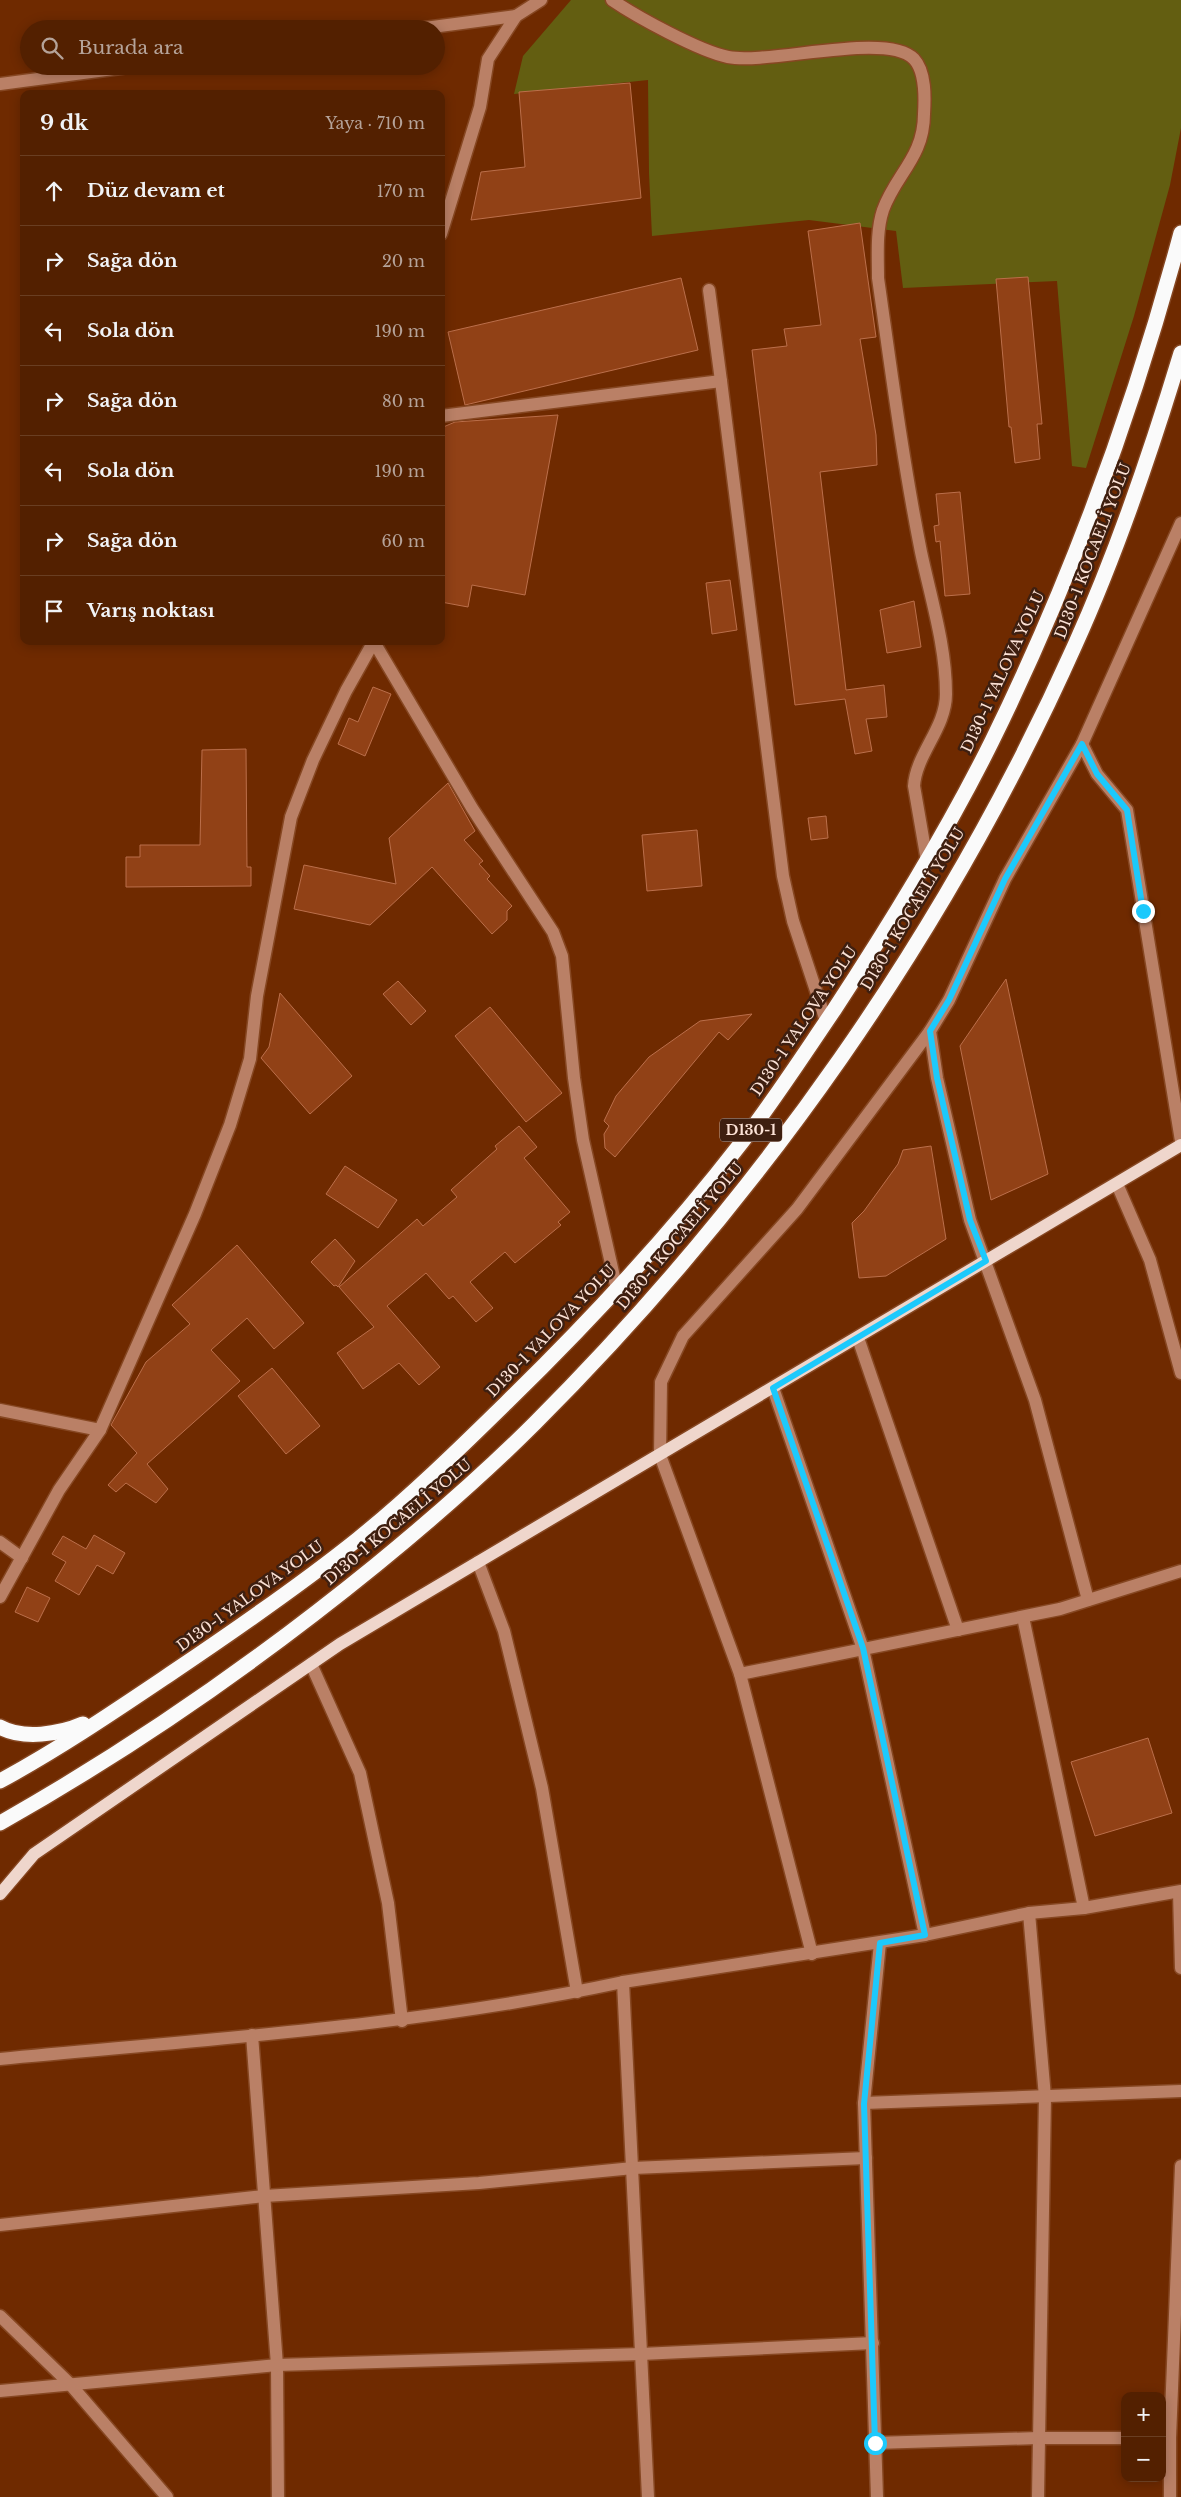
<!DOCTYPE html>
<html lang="tr">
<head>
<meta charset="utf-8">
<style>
	:root { --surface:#532000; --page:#59280a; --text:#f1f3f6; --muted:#b5a399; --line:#693e22 }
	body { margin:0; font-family:"Libre Baskerville",serif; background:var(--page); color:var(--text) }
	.controls { position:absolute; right:15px; bottom:15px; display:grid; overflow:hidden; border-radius:10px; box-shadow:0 2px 12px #0003 }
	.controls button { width:45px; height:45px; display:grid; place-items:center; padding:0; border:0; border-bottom:1px solid var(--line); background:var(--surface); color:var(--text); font:25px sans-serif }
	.stop { position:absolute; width:15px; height:15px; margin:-11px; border:4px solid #1cc9fc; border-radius:50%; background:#fff }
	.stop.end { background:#1cc9fc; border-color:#fff; box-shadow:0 1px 5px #0008 }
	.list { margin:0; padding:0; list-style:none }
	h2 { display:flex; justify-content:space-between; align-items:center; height:65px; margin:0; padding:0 20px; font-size:21px }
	h2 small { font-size:16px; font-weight:400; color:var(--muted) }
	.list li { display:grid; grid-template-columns:32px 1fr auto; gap:15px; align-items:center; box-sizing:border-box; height:70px; padding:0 20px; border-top:1px solid var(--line) }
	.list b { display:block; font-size:19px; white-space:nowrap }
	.list em { font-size:16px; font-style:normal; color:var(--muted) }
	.icon { flex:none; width:28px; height:28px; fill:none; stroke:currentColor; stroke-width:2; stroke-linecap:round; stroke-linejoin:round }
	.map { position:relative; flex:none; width:1181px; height:2497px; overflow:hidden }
	.search { position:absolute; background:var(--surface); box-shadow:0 2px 12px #0003; left:20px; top:20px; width:425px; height:55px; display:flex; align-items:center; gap:12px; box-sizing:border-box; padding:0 18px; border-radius:28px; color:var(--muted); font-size:19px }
	.panel { position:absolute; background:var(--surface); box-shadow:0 2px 12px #0003; left:20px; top:90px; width:425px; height:555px; border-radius:10px }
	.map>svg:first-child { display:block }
	.green { fill:#635e11 }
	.building { fill:#914116; stroke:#bb6f4b }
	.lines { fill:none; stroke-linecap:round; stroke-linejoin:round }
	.minor-casing { stroke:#864722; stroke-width:15 }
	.major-casing { stroke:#864722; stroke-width:15 }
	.highway-casing { stroke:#864722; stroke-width:18 }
	.minor { stroke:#ba8066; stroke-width:12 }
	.major { stroke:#efd6cc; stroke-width:12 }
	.highway { stroke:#fafafa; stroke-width:15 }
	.route { stroke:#1cc9fc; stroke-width:6 }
	.labels { text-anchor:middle; stroke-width:5; stroke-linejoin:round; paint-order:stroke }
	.shield { fill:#3e1f10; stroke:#c3a89b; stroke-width:1 }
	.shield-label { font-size:14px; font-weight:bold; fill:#fce2d6 }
	.street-label { font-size:15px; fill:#fce2d6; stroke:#3e1f10 }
</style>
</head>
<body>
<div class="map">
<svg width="1181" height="2497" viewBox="0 0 1181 2497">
	<rect width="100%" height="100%" fill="#6f2a00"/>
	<polygon class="green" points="571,0 1181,0 1181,128 1170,185 1134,316 1086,468 1072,466 1057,281 903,288 896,231 809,220 652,236 649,173 648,80 514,94 523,56"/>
	<g class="building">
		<polygon points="630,83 641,198 471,220 481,172 525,167 519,92"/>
		<polygon points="860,223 876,337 860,339 876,435 877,465 820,472 846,690 884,685 887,717 866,719 872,751 855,754 845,699 795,705 752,350 787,346 784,329 821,325 808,231"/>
		<polygon points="1028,277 1042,424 1037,424 1040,459 1015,463 1011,427 1009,427 996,279"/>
		<polygon points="681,278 698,350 465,405 448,332"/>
		<polygon points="558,415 525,595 472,585 468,607 441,602 441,428 455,422"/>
		<polygon points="960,492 970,594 945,596 940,541 936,542 934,526 939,525 936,494"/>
		<polygon points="730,580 737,630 712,634 706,583"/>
		<polygon points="914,601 921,647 887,653 880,610"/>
		<polygon points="373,687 391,694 365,756 338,744 349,718 358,722"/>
		<polygon points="246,749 247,867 251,867 251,886 126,887 126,857 140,857 140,845 200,845 202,750"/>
		<polygon points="448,783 475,831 464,840 483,861 479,864 490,876 487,879 512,906 507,911 507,920 492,934 432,867 370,925 294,909 304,865 396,884 389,838"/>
		<polygon points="826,816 828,838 811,840 808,818"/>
		<polygon points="697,830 702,886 647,891 642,835"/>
		<polygon points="1006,979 1048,1174 991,1200 960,1046"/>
		<polygon points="398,981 426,1011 411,1025 383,994"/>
		<polygon points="280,993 352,1076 310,1114 261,1058 269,1047"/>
		<polygon points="490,1007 562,1093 526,1122 455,1036"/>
		<polygon points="752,1014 728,1040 719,1032 615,1157 605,1148 604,1134 609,1126 604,1121 616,1096 649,1057 700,1021"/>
		<polygon points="519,1126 537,1147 524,1158 570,1212 558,1222 561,1225 515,1263 505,1252 470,1282 493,1308 476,1322 453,1296 449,1299 426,1273 387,1306 440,1367 419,1385 399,1363 363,1389 337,1353 374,1327 339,1287 417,1219 423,1226 457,1197 451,1190 497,1149 495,1146"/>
		<polygon points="931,1146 946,1239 886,1276 859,1278 852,1223 864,1211 898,1164 903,1150"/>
		<polygon points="345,1166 397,1200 378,1228 326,1194"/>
		<polygon points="335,1239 355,1261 338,1287 336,1285 334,1286 311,1262"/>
		<polygon points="237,1245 304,1323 274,1349 247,1318 211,1350 240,1381 147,1464 168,1489 156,1503 126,1483 116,1492 108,1485 137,1453 111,1425 146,1362 190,1324 172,1305"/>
		<polygon points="272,1368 320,1426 286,1454 238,1396"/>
		<polygon points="94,1535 125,1553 113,1574 97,1565 79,1595 55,1581 66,1562 52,1554 63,1536 86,1549"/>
		<polygon points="27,1587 50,1598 38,1622 15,1612"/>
		<polygon points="1148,1738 1172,1813 1095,1836 1071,1762"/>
	</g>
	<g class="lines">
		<g class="minor-casing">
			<g id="minor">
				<path d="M612,0C637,17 699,51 728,57C769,65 887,31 914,59C926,72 925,98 924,114C924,157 896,174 883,210C876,231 878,256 878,278C891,369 903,462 921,552C931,599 946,646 946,694C946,728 916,754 914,786L927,861"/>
				<polyline points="417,29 516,16"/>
				<polyline points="0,84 136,66"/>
				<polyline points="441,234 480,107 488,59 516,16 541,0"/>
				<polyline points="709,290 721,381"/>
				<polyline points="441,416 721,381 783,876 793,921 826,1021"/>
				<polyline points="374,642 472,808 553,932 562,956 574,1078 583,1140 617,1290"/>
				<polyline points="1082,744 1097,774 1127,810 1181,1141"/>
				<polyline points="1117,1184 1150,1260 1181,1373"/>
				<polyline points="858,1338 958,1630"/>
				<polyline points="773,1388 863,1649 925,1935"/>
				<polyline points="0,1410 100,1430"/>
				<polyline points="0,1542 22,1558"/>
				<polyline points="478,1562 504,1631 542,1788 577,1992"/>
				<polyline points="0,1597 59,1490 100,1430 195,1214 230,1125 250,1059 257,996 291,817 313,760 346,691 374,641"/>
				<polyline points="1088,1600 1035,1400 970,1220 937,1078 930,1031 949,1000 1005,879 1082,744 1181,523"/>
				<polyline points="1023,1617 1084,1908"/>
				<polyline points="311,1664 360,1773 388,1903 402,2021"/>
				<polyline points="740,1674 1060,1609 1181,1571"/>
				<polyline points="1179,1892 1181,1968"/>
				<polyline points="1029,1913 1045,2097 1038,2497"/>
				<polyline points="812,1954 740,1674 660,1455 661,1382 683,1336 797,1209 930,1031"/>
				<polyline points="623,1982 648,2497"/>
				<polyline points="252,2035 277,2365 278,2497"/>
				<path d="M0,2059C208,2039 418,2026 623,1982L925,1935L1029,1913L1084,1908L1181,1891"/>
				<polyline points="864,2103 1181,2091"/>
				<polyline points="0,2225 264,2196 479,2183 633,2168 866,2158"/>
				<polyline points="0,2316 70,2384 167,2497"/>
				<polyline points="0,2391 277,2365 641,2354 873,2343"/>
				<polyline points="875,2443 1038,2438 1125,2438"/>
				<polyline points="877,2497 864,2103 880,1943"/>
				<polyline points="1170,2497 1170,2438 1181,2166"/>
			</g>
		</g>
		<g class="major-casing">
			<polyline id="major" points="0,1894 34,1854 340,1644 1181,1145"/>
		</g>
		<g class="highway-casing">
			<g id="highway">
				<path d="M0,1727C23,1740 60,1734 83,1724"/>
				<path d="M0,1781C59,1749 115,1711 170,1674C234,1631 298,1587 358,1539C410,1497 458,1450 506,1403C590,1321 670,1235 742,1142C775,1099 804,1054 834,1010C891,923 946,834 992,741C1072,578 1134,408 1181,233"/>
				<path d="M0,1823C133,1748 258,1661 376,1565C431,1520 485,1473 535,1423C759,1199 946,934 1075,645C1118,550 1151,452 1181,353"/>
			</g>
		</g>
		<use href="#minor" class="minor"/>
		<use href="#major" class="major"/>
		<use href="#highway" class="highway"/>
	</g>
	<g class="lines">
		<polyline class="route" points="875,2443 864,2104 880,1943 925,1935 863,1648 773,1388 986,1261 970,1220 937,1078 930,1031 949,1000 1005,879 1082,744 1097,774 1127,810 1143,911"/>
	</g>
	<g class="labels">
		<rect class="shield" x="720" y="1118.5" width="62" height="23" rx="4"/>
		<g class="shield-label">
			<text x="751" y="1135">D130-1</text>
		</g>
		<g class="street-label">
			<text transform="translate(1093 551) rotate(-69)" y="5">D130-1 KOCAELİ YOLU</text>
			<text transform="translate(1003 672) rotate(-65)" y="5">D130-1 YALOVA YOLU</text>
			<text transform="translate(913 909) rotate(-59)" y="5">D130-1 KOCAELİ YOLU</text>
			<text transform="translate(804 1021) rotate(-56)" y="5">D130-1 YALOVA YOLU</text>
			<text transform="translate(680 1236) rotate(-50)" y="5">D130-1 KOCAELİ YOLU</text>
			<text transform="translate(551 1331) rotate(-46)" y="5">D130-1 YALOVA YOLU</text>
			<text transform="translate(398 1522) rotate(-40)" y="5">D130-1 KOCAELİ YOLU</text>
			<text transform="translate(250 1596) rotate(-36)" y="5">D130-1 YALOVA YOLU</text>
		</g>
	</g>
</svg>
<div class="controls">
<button>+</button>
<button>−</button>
</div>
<div class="stop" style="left:875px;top:2443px"></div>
<div class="stop end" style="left:1143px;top:911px"></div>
<div class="search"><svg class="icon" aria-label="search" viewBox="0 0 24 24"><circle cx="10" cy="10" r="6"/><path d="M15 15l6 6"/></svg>Burada ara</div>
<section class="panel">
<h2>9 dk<small>Yaya · 710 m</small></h2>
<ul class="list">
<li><svg class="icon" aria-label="ahead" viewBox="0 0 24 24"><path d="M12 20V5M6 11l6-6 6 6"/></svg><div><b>Düz devam et</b></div><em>170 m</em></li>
<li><svg class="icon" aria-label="right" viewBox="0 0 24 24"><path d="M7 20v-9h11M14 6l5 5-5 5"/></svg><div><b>Sağa dön</b></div><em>20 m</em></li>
<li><svg class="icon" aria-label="left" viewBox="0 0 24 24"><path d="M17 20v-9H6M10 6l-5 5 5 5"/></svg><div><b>Sola dön</b></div><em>190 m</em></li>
<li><svg class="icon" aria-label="right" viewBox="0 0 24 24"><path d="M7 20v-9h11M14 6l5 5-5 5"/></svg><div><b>Sağa dön</b></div><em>80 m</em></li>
<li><svg class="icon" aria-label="left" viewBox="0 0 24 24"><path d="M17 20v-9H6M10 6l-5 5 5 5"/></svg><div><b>Sola dön</b></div><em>190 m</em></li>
<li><svg class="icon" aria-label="right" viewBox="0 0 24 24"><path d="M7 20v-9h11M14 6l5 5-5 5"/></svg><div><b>Sağa dön</b></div><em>60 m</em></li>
<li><svg class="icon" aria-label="arrive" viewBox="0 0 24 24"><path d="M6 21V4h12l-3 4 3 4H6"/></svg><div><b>Varış noktası</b></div></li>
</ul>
</section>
</div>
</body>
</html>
